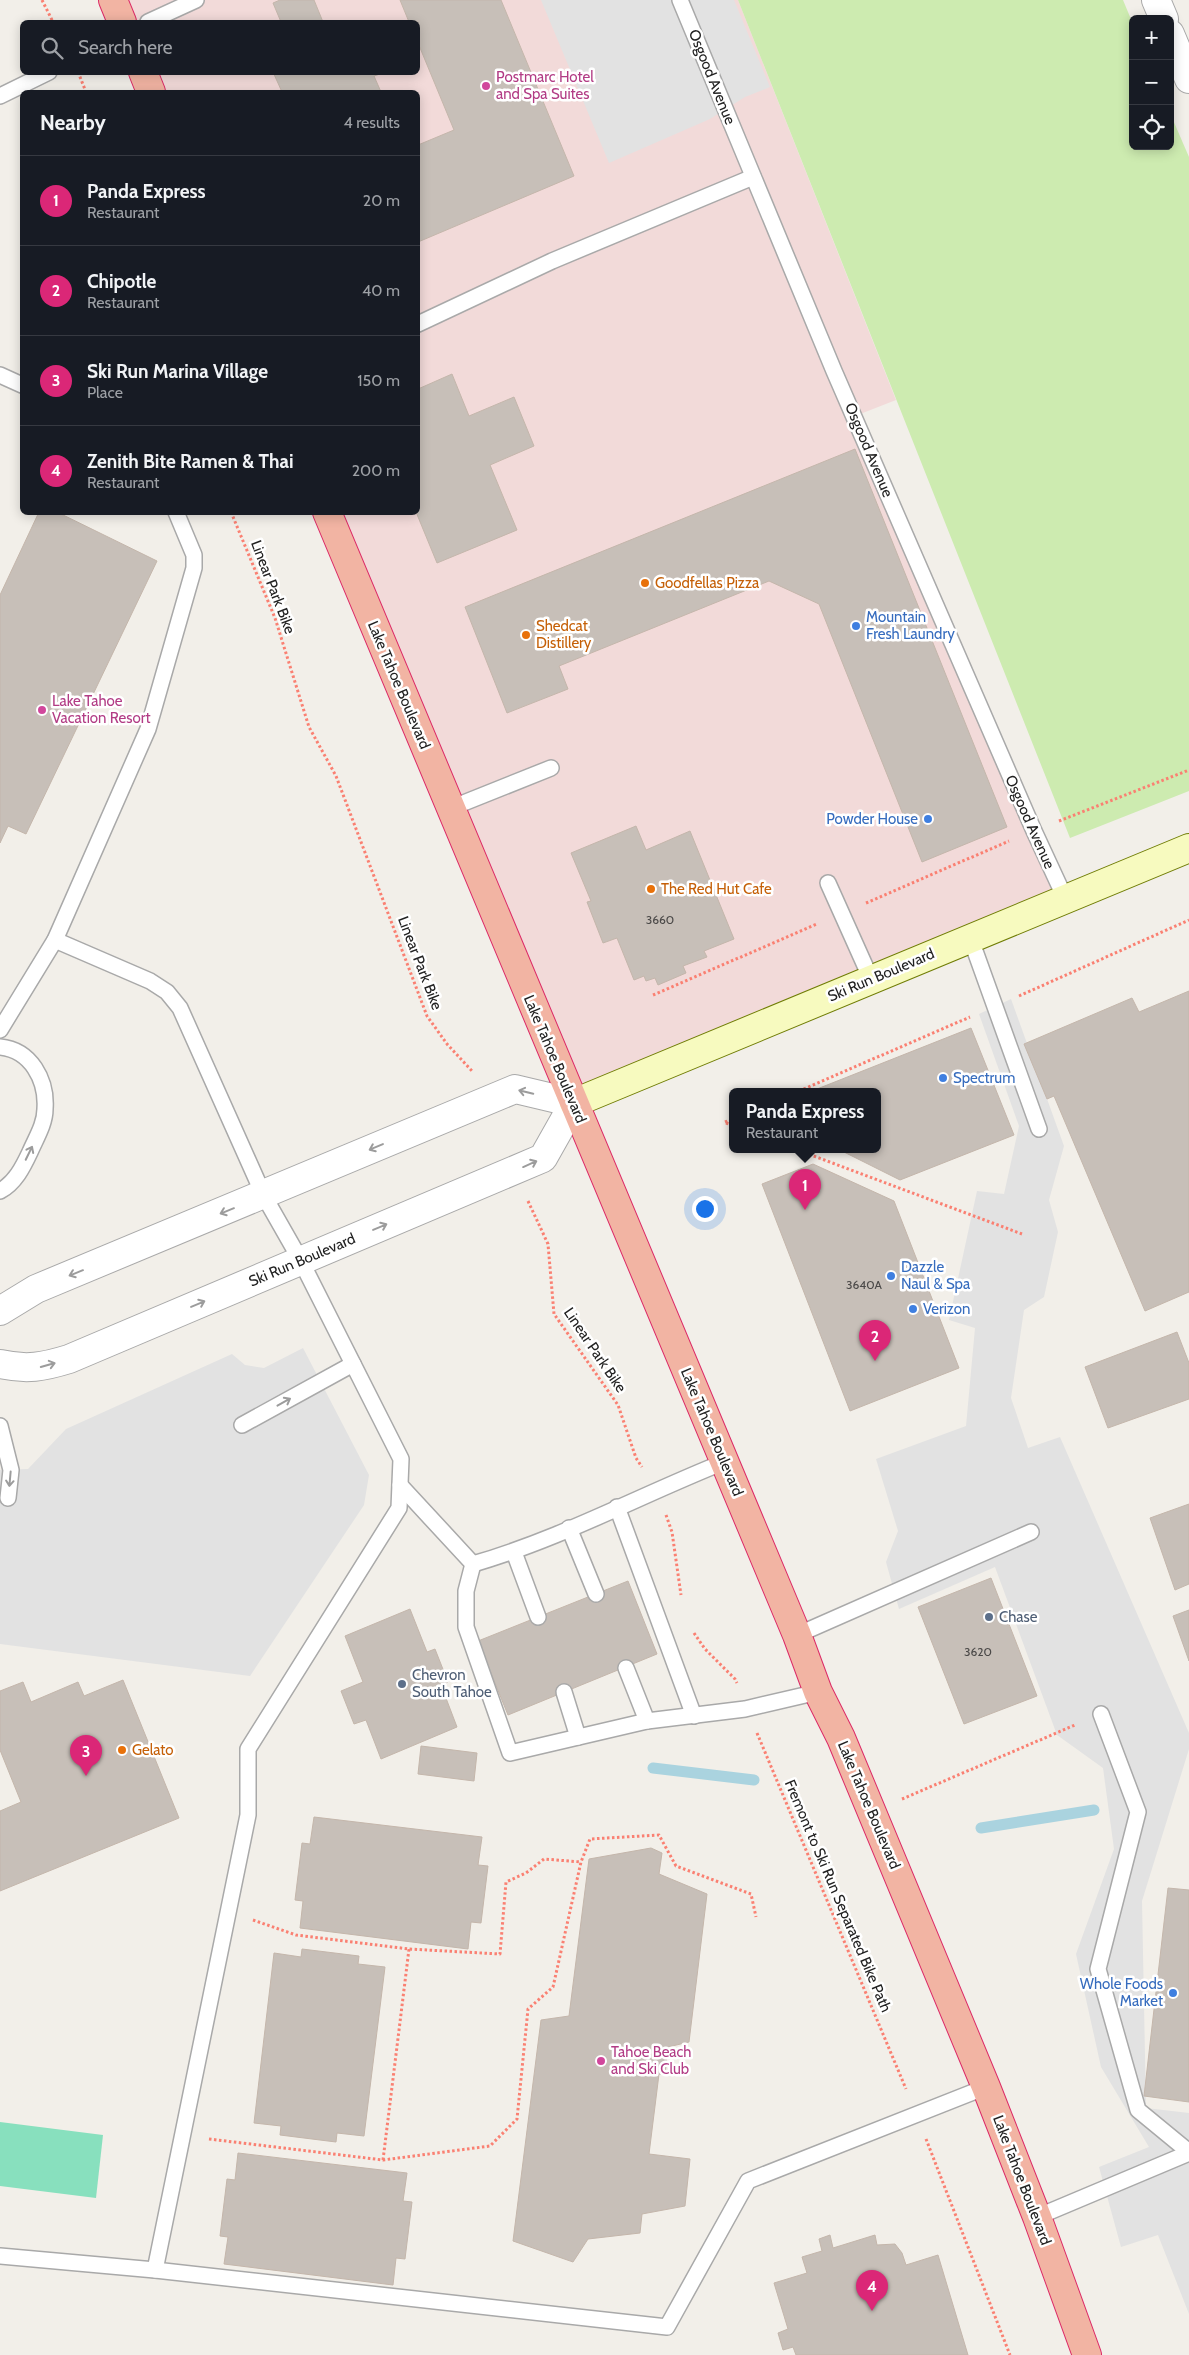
<!DOCTYPE html>
<html lang="en">
<head>
<meta charset="utf-8">
<style>
	:root { --surface:#171b24; --page:#20242c; --text:#f1f3f6; --muted:#9ea1a6; --line:#363941; --accent:#db2777 }
	body { margin:0; font-family:Cabin,sans-serif; background:var(--page); color:var(--text) }
	.controls { position:absolute; right:15px; top:15px; display:grid; overflow:hidden; border-radius:8px; box-shadow:0 2px 12px #0003 }
	.controls button { width:45px; height:45px; display:grid; place-items:center; padding:0; border:0; border-bottom:1px solid var(--line); background:var(--surface); color:var(--text); font:25px sans-serif }
	.you { position:absolute; left:704px; top:1208px; width:18px; height:18px; margin:-12px; border:4px solid #fff; border-radius:50%; background:#1a73e8; box-shadow:0 0 0 8px #1a73e833 }
	.badge { display:grid; place-items:center; width:32px; height:32px; border-radius:50%; background:var(--accent); color:#fff; font-size:16px; font-weight:700 }
	.pin { position:absolute; translate:-50% -41px; filter:drop-shadow(0 1px 2px #0008) }
	.pin::after { content:''; position:absolute; top:26px; width:18px; height:15px; background:inherit; clip-path:polygon(0 0,100% 0,50% 100%) }
	.popup { position:absolute; left:729px; top:1088px; width:152px; height:65px; box-sizing:border-box; display:grid; place-content:center; border-radius:8px; background:var(--surface); filter:drop-shadow(0 1px 4px #0005); font-size:16px; white-space:nowrap; color:var(--muted) }
	.popup b { font-size:19px; color:var(--text) }
	.popup::after { content:''; position:absolute; left:50%; top:100%; margin-left:-10px; border:10px solid transparent; border-top-color:var(--surface) }
	.list { margin:0; padding:0; list-style:none }
	h2 { display:flex; justify-content:space-between; align-items:center; height:65px; margin:0; padding:0 20px; font-size:21px }
	h2 small { font-size:16px; font-weight:400; color:var(--muted) }
	.list li { display:grid; grid-template-columns:32px 1fr auto; gap:15px; align-items:center; box-sizing:border-box; height:90px; padding:0 20px; border-top:1px solid var(--line) }
	.list b { display:block; font-size:19px; white-space:nowrap }
	.list p { margin:0; font-size:16px; white-space:nowrap; color:var(--muted) }
	.list em { font-size:16px; font-style:normal; color:var(--muted) }
	.icon { flex:none; width:28px; height:28px; fill:none; stroke:currentColor; stroke-width:2; stroke-linecap:round; stroke-linejoin:round }
	.map { position:relative; flex:none; width:1189px; height:2355px; overflow:hidden }
	.search { position:absolute; background:var(--surface); box-shadow:0 2px 12px #0003; left:20px; top:20px; width:400px; height:55px; display:flex; align-items:center; gap:12px; box-sizing:border-box; padding:0 18px; border-radius:8px; color:var(--muted); font-size:19px }
	.panel { position:absolute; background:var(--surface); box-shadow:0 2px 12px #0003; left:20px; top:90px; width:400px; height:425px; border-radius:8px }
	.map>svg:first-child { display:block }
	.commercial { fill:#f2dad9 }
	.grass { fill:#cdebb0 }
	.pitch { fill:#88e0be }
	.parking { fill:#e2e2e2 }
	.lines { fill:none; stroke-linecap:round; stroke-linejoin:round }
	.stream { stroke:#aad3df; stroke-width:11 }
	.building { fill:#c7bfb8; stroke:#c4b6ab }
	.service-casing { stroke:#a9a9a9; stroke-width:18 }
	.minor-casing { stroke:#a9a9a9; stroke-width:30 }
	.secondary-casing { stroke:#707d05; stroke-width:30 }
	.trunk-casing { stroke:#dc2a67; stroke-width:30 }
	.path { stroke:#fa8072; stroke-width:3; stroke-dasharray:2.5 2.5; stroke-linecap:butt }
	.service { stroke:#fff; stroke-width:15 }
	.minor { stroke:#fff; stroke-width:28 }
	.secondary { stroke:#f7fabf; stroke-width:28 }
	.trunk { stroke:#f2b4a3; stroke-width:28 }
	.oneway { stroke:#9c9c9c }
	.hotel-dot { fill:#d1479c; stroke:#fff; stroke-width:2 }
	.food-dot { fill:#e8710a; stroke:#fff; stroke-width:2 }
	.shop-dot { fill:#3f7fe0; stroke:#fff; stroke-width:2 }
	.service-dot { fill:#5c6f8a; stroke:#fff; stroke-width:2 }
	.labels { text-anchor:middle; stroke-width:5; stroke-linejoin:round; paint-order:stroke }
	.number-label { font-size:12px; fill:#4b4948 }
	.hotel-label { font-size:15px; fill:#b23c85; stroke:#fff; text-anchor:start }
	.street-label { font-size:15px; fill:#222; stroke:#fff }
	.food-label { font-size:15px; fill:#c56008; stroke:#fff; text-anchor:start }
	.shop-label { font-size:15px; fill:#366cbe; stroke:#fff; text-anchor:start }
	.service-label { font-size:15px; fill:#4e5e75; stroke:#fff; text-anchor:start }
</style>
</head>
<body>
<div class="map">
<svg width="1189" height="2355" viewBox="0 0 1189 2355">
	<rect width="100%" height="100%" fill="#f2efe9"/>
	<polygon class="commercial" points="113,0 738,0 896,400 850,418 1064,896 574,1106 327,513 418,512 418,92 151,92 143,73 418,72 418,22 122,22"/>
	<polygon class="grass" points="738,0 1123,0 1133,24 1133,146 1170,146 1170,113 1189,157 1189,791 1070,838"/>
	<polygon class="pitch" points="0,2122 103,2135 96,2198 0,2186"/>
	<g class="parking">
		<polygon points="541,0 734,0 770,87 745,97 710,119 609,163"/>
		<polygon points="1011,999 1064,1146 1049,1200 1058,1232 1044,1297 1024,1310 1011,1398 1028,1448 1060,1437 1189,1733 1189,1749 1142,1901 1146,2108 1189,2113 1189,2314 1158,2235 1121,2247 1099,2167 1149,2147 1101,2067 1076,1954 1114,1849 1103,1768 1057,1735 995,1567 899,1609 886,1562 898,1531 876,1459 966,1426 975,1328 949,1320 977,1191 1004,1194 1019,1126 979,1014"/>
		<polygon points="303,1348 369,1475 364,1505 250,1676 0,1644 0,1470 28,1469 66,1429 232,1354 245,1365 264,1368"/>
	</g>
	<g class="lines">
		<g class="stream">
			<polyline points="653,1768 754,1780"/>
			<polyline points="981,1828 1094,1810"/>
		</g>
	</g>
	<g class="building">
		<polygon points="280,0 314,0 323,22 281,22 273,3"/>
		<polygon points="400,0 501,0 574,176 418,242 418,145 454,130 418,43 418,22 409,22"/>
		<polygon points="273,72 383,72 383,73 374,76 381,92 282,92"/>
		<polygon points="452,374 469,416 514,397 534,446 490,465 517,530 437,563 416,512 418,389"/>
		<polygon points="855,449 1007,827 922,862 819,604 769,581 559,666 568,689 507,713 465,607"/>
		<polygon points="39,512 57,512 157,561 26,834 8,826 0,843 0,595"/>
		<polygon points="636,826 646,850 690,831 734,939 704,951 707,957 683,966 686,973 658,985 655,978 646,981 644,976 634,980 617,938 603,943 587,902 591,901 571,853"/>
		<polygon points="1189,991 1189,1292 1145,1311 1054,1096 1047,1099 1024,1044 1132,998 1139,1012"/>
		<polygon points="971,1028 1014,1135 900,1180 838,1149 878,1149 878,1091 812,1091"/>
		<polygon points="813,1164 894,1201 959,1368 850,1411 762,1184"/>
		<polygon points="1177,1332 1189,1363 1189,1399 1108,1428 1085,1367"/>
		<polygon points="1189,1504 1189,1584 1175,1590 1150,1518"/>
		<polygon points="991,1578 1037,1696 964,1724 918,1607"/>
		<polygon points="628,1581 657,1654 508,1715 478,1641"/>
		<polygon points="410,1609 427,1652 435,1649 448,1682 441,1685 457,1727 381,1759 366,1720 354,1724 341,1691 363,1682 345,1636"/>
		<polygon points="1189,1610 1189,1661 1173,1616"/>
		<polygon points="123,1680 179,1818 0,1891 0,1811 21,1802 0,1750 0,1691 23,1682 31,1702 78,1682 84,1696"/>
		<polygon points="421,1746 477,1753 474,1781 418,1774"/>
		<polygon points="314,1817 482,1837 478,1865 488,1866 481,1923 471,1922 468,1949 300,1928 303,1901 295,1900 302,1843 310,1844"/>
		<polygon points="651,1848 662,1853 659,1874 707,1894 689,2042 668,2047 665,2075 659,2074 649,2154 690,2159 685,2206 642,2214 640,2233 588,2239 573,2262 513,2241 541,2020 569,2016 589,1859"/>
		<polygon points="1168,1888 1189,1890 1189,2102 1144,2096"/>
		<polygon points="302,1949 359,1956 358,1964 385,1967 364,2136 337,2133 336,2142 280,2135 281,2126 254,2123 274,1953 301,1957"/>
		<polygon points="238,2153 407,2173 403,2201 412,2202 405,2259 396,2258 393,2285 224,2264 228,2237 220,2236 227,2179 235,2180"/>
		<polygon points="830,2235 833,2248 875,2235 877,2245 895,2244 902,2253 906,2265 938,2255 968,2355 796,2355 793,2347 783,2350 778,2333 788,2329 774,2283 807,2273 802,2257 822,2251 819,2239"/>
	</g>
	<g class="lines">
		<g class="service-casing">
			<g id="service">
				<polyline points="680,0 834,371 1034,831 1065,898"/>
				<polyline points="148,22 196,0"/>
				<polyline points="0,96 49,72"/>
				<polyline points="418,324 552,261 753,177"/>
				<polyline points="0,375 22,385"/>
				<polyline points="451,808 551,768"/>
				<polyline points="828,883 871,979"/>
				<polyline points="970,937 1039,1129"/>
				<polyline points="55,940 150,981 167,992 180,1008 264,1196 301,1261 401,1459 399,1508 248,1749 248,1815 155,2270"/>
				<polyline points="0,1030 55,940 148,729 194,568 194,555 176,512"/>
				<path d="M0,1047C31,1050 47,1080 45,1109C45,1124 36,1138 30,1152C23,1167 15,1183 0,1191"/>
				<polyline points="242,1425 353,1364"/>
				<polyline points="0,1426 11,1470 8,1498"/>
				<polyline points="400,1485 473,1564 466,1591 466,1627 510,1753 647,1721 745,1709 818,1692"/>
				<polyline points="617,1507 694,1716"/>
				<polyline points="569,1528 596,1594"/>
				<polyline points="514,1552 538,1617"/>
				<path d="M473,1564C560,1539 641,1495 724,1462"/>
				<polyline points="797,1635 1031,1532"/>
				<polyline points="626,1668 647,1721"/>
				<polyline points="564,1692 578,1737"/>
				<polyline points="1101,1714 1138,1812 1098,1969 1138,2110 1189,2152"/>
				<polyline points="1037,2217 1189,2153"/>
				<polyline points="0,2256 155,2270 667,2327 748,2181 986,2087"/>
			</g>
		</g>
		<g class="minor-casing">
			<g id="minor">
				<polyline points="1156,0 1164,19"/>
				<polyline points="1170,34 1189,79"/>
				<path d="M0,1311L36,1289L515,1089L574,1103L543,1158L69,1359C43,1367 27,1370 0,1364"/>
			</g>
		</g>
		<g class="secondary-casing">
			<polyline id="secondary" points="574,1103 1189,848"/>
		</g>
		<g class="trunk-casing">
			<g id="trunk">
				<polyline points="113,0 122,22"/>
				<polyline points="143,72 151,92"/>
				<polyline points="327,512 797,1635 818,1692 841,1738 986,2087 1037,2217 1087,2355"/>
			</g>
		</g>
		<g class="path">
			<polyline points="42,0 53,22"/>
			<polyline points="78,72 86,92"/>
			<polyline points="231,512 275,618 309,727 336,776 427,1016 447,1044 472,1071"/>
			<polyline points="1059,821 1189,770"/>
			<polyline points="866,903 1009,841"/>
			<polyline points="653,995 817,924"/>
			<polyline points="1019,996 1189,920"/>
			<polyline points="799,1091 970,1017"/>
			<polyline points="725,1122 732,1119"/>
			<polyline points="726,1123 732,1125"/>
			<polyline points="795,1149 1022,1234"/>
			<polyline points="528,1201 548,1244 554,1314 618,1405 636,1458 642,1467"/>
			<polyline points="666,1515 672,1532 681,1595"/>
			<polyline points="694,1633 705,1649 735,1679 737,1683"/>
			<polyline points="757,1733 906,2089"/>
			<polyline points="902,1799 1075,1725"/>
			<polyline points="253,1920 296,1935 409,1949 500,1954 506,1882 526,1873 544,1859 581,1862"/>
			<polyline points="209,2139 383,2160 490,2146 517,2119 528,2009 553,1987 581,1862 590,1839 659,1835 676,1866 751,1894 756,1917"/>
			<polyline points="926,2139 1010,2355"/>
			<polyline points="383,2160 409,1949"/>
		</g>
		<use href="#service" class="service"/>
		<use href="#minor" class="minor"/>
		<use href="#secondary" class="secondary"/>
		<use href="#trunk" class="trunk"/>
	</g>
	<defs><path id="oneway-shaft" d="M-6 0H5M1.5-3L5.5 0L1.5 3" fill="none" stroke-width="1.6" stroke-linecap="round" stroke-linejoin="round" transform="scale(1.25)"/></defs>
	<g class="oneway">
		<use href="#oneway-shaft" transform="translate(526 1092) rotate(-166)"/>
		<use href="#oneway-shaft" transform="translate(376 1147) rotate(157)"/>
		<use href="#oneway-shaft" transform="translate(29 1153) rotate(-64)"/>
		<use href="#oneway-shaft" transform="translate(530 1164) rotate(-24)"/>
		<use href="#oneway-shaft" transform="translate(227 1211) rotate(158)"/>
		<use href="#oneway-shaft" transform="translate(380 1227) rotate(-23)"/>
		<use href="#oneway-shaft" transform="translate(76 1273) rotate(158)"/>
		<use href="#oneway-shaft" transform="translate(198 1304) rotate(-23)"/>
		<use href="#oneway-shaft" transform="translate(48 1365) rotate(-16)"/>
		<use href="#oneway-shaft" transform="translate(284 1402) rotate(-29)"/>
		<use href="#oneway-shaft" transform="translate(10 1479) rotate(95)"/>
	</g>
	<g class="hotel-dot">
		<circle cx="486" cy="86" r="5"/>
		<circle cx="42" cy="710" r="5"/>
		<circle cx="601" cy="2061" r="5"/>
	</g>
	<g class="food-dot">
		<circle cx="645" cy="583" r="5"/>
		<circle cx="526" cy="635" r="5"/>
		<circle cx="651" cy="889" r="5"/>
		<circle cx="122" cy="1750" r="5"/>
	</g>
	<g class="shop-dot">
		<circle cx="856" cy="626" r="5"/>
		<circle cx="928" cy="819" r="5"/>
		<circle cx="943" cy="1078" r="5"/>
		<circle cx="891" cy="1276" r="5"/>
		<circle cx="913" cy="1309" r="5"/>
		<circle cx="1173" cy="1993" r="5"/>
	</g>
	<g class="service-dot">
		<circle cx="989" cy="1617" r="5"/>
		<circle cx="402" cy="1684" r="5"/>
	</g>
	<g class="labels">
		<g class="number-label">
			<text x="660" y="924">3660</text>
			<text x="864" y="1289">3640A</text>
			<text x="978" y="1656">3620</text>
		</g>
		<g class="hotel-label">
			<text x="496" y="82">Postmarc Hotel<tspan x="496" dy="17">and Spa Suites</tspan></text>
			<text x="52" y="706">Lake Tahoe<tspan x="52" dy="17">Vacation Resort</tspan></text>
			<text x="611" y="2057">Tahoe Beach<tspan x="611" dy="17">and Ski Club</tspan></text>
		</g>
		<g class="street-label">
			<text transform="translate(712 77) rotate(68)" y="5">Osgood Avenue</text>
			<text transform="translate(869 450) rotate(67)" y="5">Osgood Avenue</text>
			<text transform="translate(273 587) rotate(69)" y="5">Linear Park Bike</text>
			<text transform="translate(399 685) rotate(67)" y="5">Lake Tahoe Boulevard</text>
			<text transform="translate(1030 822) rotate(66)" y="5">Osgood Avenue</text>
			<text transform="translate(420 963) rotate(69)" y="5">Linear Park Bike</text>
			<text transform="translate(881 975) rotate(-23)" y="5">Ski Run Boulevard</text>
			<text transform="translate(555 1059) rotate(67)" y="5">Lake Tahoe Boulevard</text>
			<text transform="translate(302 1260) rotate(-23)" y="5">Ski Run Boulevard</text>
			<text transform="translate(595 1350) rotate(56)" y="5">Linear Park Bike</text>
			<text transform="translate(712 1432) rotate(67)" y="5">Lake Tahoe Boulevard</text>
			<text transform="translate(869 1805) rotate(67)" y="5">Lake Tahoe Boulevard</text>
			<text transform="translate(838 1896) rotate(67)" y="5">Fremont to Ski Run Separated Bike Path</text>
			<text transform="translate(1022 2180) rotate(69)" y="5">Lake Tahoe Boulevard</text>
		</g>
		<g class="food-label">
			<text x="655" y="588">Goodfellas Pizza</text>
			<text x="536" y="631">Shedcat<tspan x="536" dy="17">Distillery</tspan></text>
			<text x="661" y="894">The Red Hut Cafe</text>
			<text x="132" y="1755">Gelato</text>
		</g>
		<g class="shop-label">
			<text x="866" y="622">Mountain<tspan x="866" dy="17">Fresh Laundry</tspan></text>
			<text x="918" y="824" text-anchor="end">Powder House</text>
			<text x="953" y="1083">Spectrum</text>
			<text x="901" y="1272">Dazzle<tspan x="901" dy="17">Naul &amp; Spa</tspan></text>
			<text x="923" y="1314">Verizon</text>
			<text x="1163" y="1989" text-anchor="end">Whole Foods<tspan x="1163" dy="17">Market</tspan></text>
		</g>
		<g class="service-label">
			<text x="999" y="1622">Chase</text>
			<text x="412" y="1680">Chevron<tspan x="412" dy="17">South Tahoe</tspan></text>
		</g>
	</g>
</svg>
<div class="controls">
<button>+</button>
<button>−</button>
<button><svg class="icon" aria-label="locate" viewBox="0 0 24 24"><circle cx="12" cy="12" r="6"/><path d="M12 2v4M12 18v4M2 12h4M18 12h4"/></svg></button>
</div>
<div class="you"></div>
<div class="pin badge" style="left:805px;top:1210px">1</div>
<div class="popup"><b>Panda Express</b>Restaurant</div>
<div class="pin badge" style="left:875px;top:1361px">2</div>
<div class="pin badge" style="left:86px;top:1776px">3</div>
<div class="pin badge" style="left:872px;top:2311px">4</div>
<div class="search"><svg class="icon" aria-label="search" viewBox="0 0 24 24"><circle cx="10" cy="10" r="6"/><path d="M15 15l6 6"/></svg>Search here</div>
<section class="panel">
<h2>Nearby<small>4 results</small></h2>
<ul class="list">
<li><span class="badge">1</span><div><b>Panda Express</b><p>Restaurant</p></div><em>20 m</em></li>
<li><span class="badge">2</span><div><b>Chipotle</b><p>Restaurant</p></div><em>40 m</em></li>
<li><span class="badge">3</span><div><b>Ski Run Marina Village</b><p>Place</p></div><em>150 m</em></li>
<li><span class="badge">4</span><div><b>Zenith Bite Ramen &amp; Thai</b><p>Restaurant</p></div><em>200 m</em></li>
</ul>
</section>
</div>
</body>
</html>
